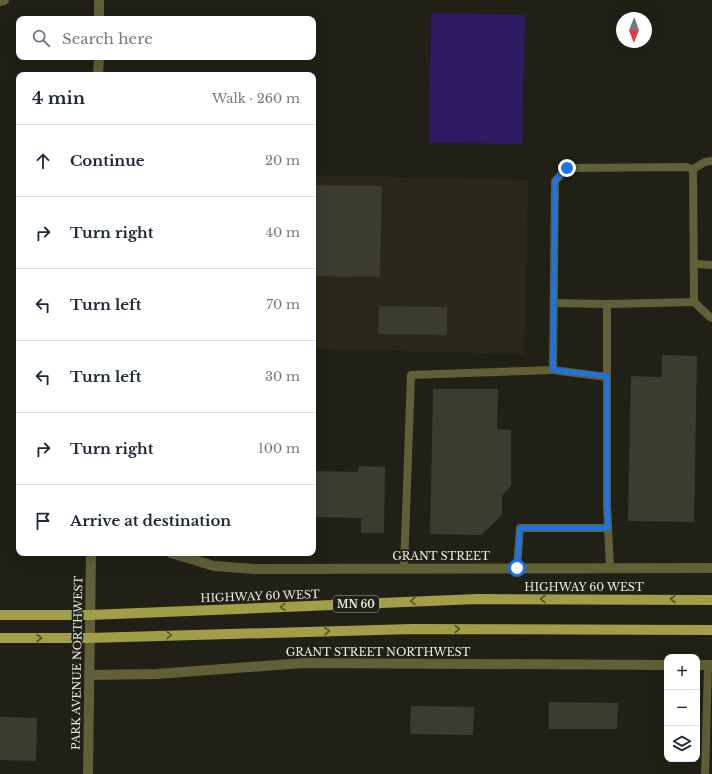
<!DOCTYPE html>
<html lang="en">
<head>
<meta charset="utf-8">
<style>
	:root { --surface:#fff; --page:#f2f2f3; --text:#1f2937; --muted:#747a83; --line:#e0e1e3 }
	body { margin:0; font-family:"Libre Baskerville",serif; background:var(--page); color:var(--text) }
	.controls { position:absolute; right:12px; bottom:12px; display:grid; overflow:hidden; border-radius:8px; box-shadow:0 4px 16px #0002 }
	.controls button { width:36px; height:36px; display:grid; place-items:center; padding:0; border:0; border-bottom:1px solid var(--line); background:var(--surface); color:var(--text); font:20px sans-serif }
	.compass { position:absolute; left:616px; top:12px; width:36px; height:36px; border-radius:50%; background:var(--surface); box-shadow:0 4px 16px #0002; rotate:181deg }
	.stop { position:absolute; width:12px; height:12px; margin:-9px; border:3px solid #1a73e8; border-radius:50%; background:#fff }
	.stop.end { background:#1a73e8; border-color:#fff; box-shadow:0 1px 4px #0008 }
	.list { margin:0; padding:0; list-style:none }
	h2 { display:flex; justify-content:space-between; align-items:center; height:52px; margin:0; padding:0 16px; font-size:17px }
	h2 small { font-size:13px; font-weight:400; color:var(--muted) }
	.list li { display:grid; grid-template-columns:26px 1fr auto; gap:12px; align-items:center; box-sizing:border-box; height:72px; padding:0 16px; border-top:1px solid var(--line) }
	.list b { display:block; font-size:15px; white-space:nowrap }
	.list em { font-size:13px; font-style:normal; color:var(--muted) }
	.icon { flex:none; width:22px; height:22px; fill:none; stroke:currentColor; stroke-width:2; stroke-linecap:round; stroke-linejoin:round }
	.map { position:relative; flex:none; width:712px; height:774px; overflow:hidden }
	.search { position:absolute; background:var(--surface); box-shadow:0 4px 16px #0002; left:16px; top:16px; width:300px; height:44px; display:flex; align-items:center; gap:10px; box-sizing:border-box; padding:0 14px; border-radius:8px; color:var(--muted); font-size:15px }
	.panel { position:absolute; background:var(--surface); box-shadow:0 4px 16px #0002; left:16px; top:72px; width:300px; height:484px; border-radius:8px }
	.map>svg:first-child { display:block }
	.built { fill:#292818 }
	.green { fill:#2d1a62 }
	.building { fill:#3b3b30 }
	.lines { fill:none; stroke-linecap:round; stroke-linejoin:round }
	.service { stroke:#605f37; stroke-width:8 }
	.minor { stroke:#605f37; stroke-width:10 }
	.tertiary { stroke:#605f37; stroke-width:10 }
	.primary { stroke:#a29e47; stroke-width:10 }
	.oneway { stroke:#54522a }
	.route { stroke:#1a73e8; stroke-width:5 }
	.labels { text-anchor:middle; stroke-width:3.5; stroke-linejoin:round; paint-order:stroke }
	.shield { fill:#202016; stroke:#adada5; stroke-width:1 }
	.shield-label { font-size:10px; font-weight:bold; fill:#e9e9e2 }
	.street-label { font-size:11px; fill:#e9e9e2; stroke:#202016 }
</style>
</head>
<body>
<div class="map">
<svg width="712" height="774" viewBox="0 0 712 774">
	<rect width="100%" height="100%" fill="#202016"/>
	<polygon class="built" points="313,175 528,180 524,354 313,349"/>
	<polygon class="green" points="431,13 525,15 522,144 429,143"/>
	<g class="building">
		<polygon points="313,185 382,186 380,277 313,276"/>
		<polygon points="379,306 447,307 447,335 378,334"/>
		<polygon points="662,355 697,356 694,522 628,521 631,376 662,377"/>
		<polygon points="433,389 498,389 497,429 511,430 511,486 502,496 502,515 481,535 430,534"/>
		<polygon points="359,466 385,467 384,533 361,533 361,518 313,517 313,471 358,472"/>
		<polygon points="549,702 618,703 617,729 549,729"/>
		<polygon points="411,706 474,707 473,735 410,734"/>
		<polygon points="0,717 37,718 36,761 0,760"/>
	</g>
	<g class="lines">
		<g class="service">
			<polyline points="693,169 705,162 712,161"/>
			<polyline points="694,264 712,265"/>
			<polyline points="694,302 710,317 712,318"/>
			<polyline points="554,303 607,304"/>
			<polyline points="553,370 607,377"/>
			<polyline points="404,568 411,375 553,370 555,181 567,168 686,167 693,169 694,302 607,304 607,505 610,568"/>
			<polyline points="517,568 520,528 608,528"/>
			<polyline points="705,774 708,665"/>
		</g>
		<g class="minor">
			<polyline points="99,19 99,0"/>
			<polyline points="98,75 99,57"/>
			<polyline points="171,553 214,566 255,569 712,568"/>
			<polyline points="697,665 712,665"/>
			<polyline points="89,675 157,674 304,663 667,665"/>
			<polyline points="88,774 91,553"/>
		</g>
		<polyline class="tertiary" points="0,1 4,0"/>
		<g class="primary">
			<polyline points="0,615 90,615 478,599 712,600"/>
			<polyline points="0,638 89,638 413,629 712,630"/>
		</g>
	</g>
	<defs><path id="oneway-chevron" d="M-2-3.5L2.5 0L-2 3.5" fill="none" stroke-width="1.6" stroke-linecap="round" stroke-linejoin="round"/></defs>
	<g class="oneway">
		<use href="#oneway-chevron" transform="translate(543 599) rotate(-180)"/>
		<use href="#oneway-chevron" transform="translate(673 599) rotate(-180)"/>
		<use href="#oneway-chevron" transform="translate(413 601) rotate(178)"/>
		<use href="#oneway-chevron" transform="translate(283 607) rotate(178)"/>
		<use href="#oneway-chevron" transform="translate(457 629)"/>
		<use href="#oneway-chevron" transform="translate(327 631) rotate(-2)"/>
		<use href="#oneway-chevron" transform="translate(169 635) rotate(-2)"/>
		<use href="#oneway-chevron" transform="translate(39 638)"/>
	</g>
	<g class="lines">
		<polyline class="route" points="517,568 520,528 608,528 607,505 607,376 553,370 555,181 567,168"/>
	</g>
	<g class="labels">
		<rect class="shield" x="333" y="596" width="46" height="16" rx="3"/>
		<g class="shield-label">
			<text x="356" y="608">MN 60</text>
		</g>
		<g class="street-label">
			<text x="441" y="560">GRANT STREET</text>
			<text x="584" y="591">HIGHWAY 60 WEST</text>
			<text transform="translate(260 596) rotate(-2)" y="4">HIGHWAY 60 WEST</text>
			<text x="378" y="656">GRANT STREET NORTHWEST</text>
			<text transform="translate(77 663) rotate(-89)" y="4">PARK AVENUE NORTHWEST</text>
		</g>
	</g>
</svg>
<div class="controls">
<button>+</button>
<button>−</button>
<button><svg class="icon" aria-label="layers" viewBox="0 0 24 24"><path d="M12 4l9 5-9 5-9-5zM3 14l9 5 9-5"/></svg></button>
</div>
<svg class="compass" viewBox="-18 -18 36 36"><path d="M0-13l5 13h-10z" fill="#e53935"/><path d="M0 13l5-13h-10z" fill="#747a83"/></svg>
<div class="stop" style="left:517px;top:568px"></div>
<div class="stop end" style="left:567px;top:168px"></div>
<div class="search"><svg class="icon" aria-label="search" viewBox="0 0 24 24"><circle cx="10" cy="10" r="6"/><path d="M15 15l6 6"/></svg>Search here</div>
<section class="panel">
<h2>4 min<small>Walk · 260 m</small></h2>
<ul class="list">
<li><svg class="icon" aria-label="ahead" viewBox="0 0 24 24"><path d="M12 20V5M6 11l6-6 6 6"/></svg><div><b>Continue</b></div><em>20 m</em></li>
<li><svg class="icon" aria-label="right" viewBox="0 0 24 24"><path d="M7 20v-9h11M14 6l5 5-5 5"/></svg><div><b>Turn right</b></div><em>40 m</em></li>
<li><svg class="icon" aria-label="left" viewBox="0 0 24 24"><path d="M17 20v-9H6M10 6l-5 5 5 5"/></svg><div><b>Turn left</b></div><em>70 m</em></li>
<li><svg class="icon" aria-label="left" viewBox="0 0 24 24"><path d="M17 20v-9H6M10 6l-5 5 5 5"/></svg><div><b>Turn left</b></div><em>30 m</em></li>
<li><svg class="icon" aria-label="right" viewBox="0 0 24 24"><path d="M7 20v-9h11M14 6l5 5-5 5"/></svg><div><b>Turn right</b></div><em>100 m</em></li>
<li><svg class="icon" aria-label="arrive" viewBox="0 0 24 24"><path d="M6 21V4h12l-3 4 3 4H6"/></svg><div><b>Arrive at destination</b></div></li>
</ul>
</section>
</div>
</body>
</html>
